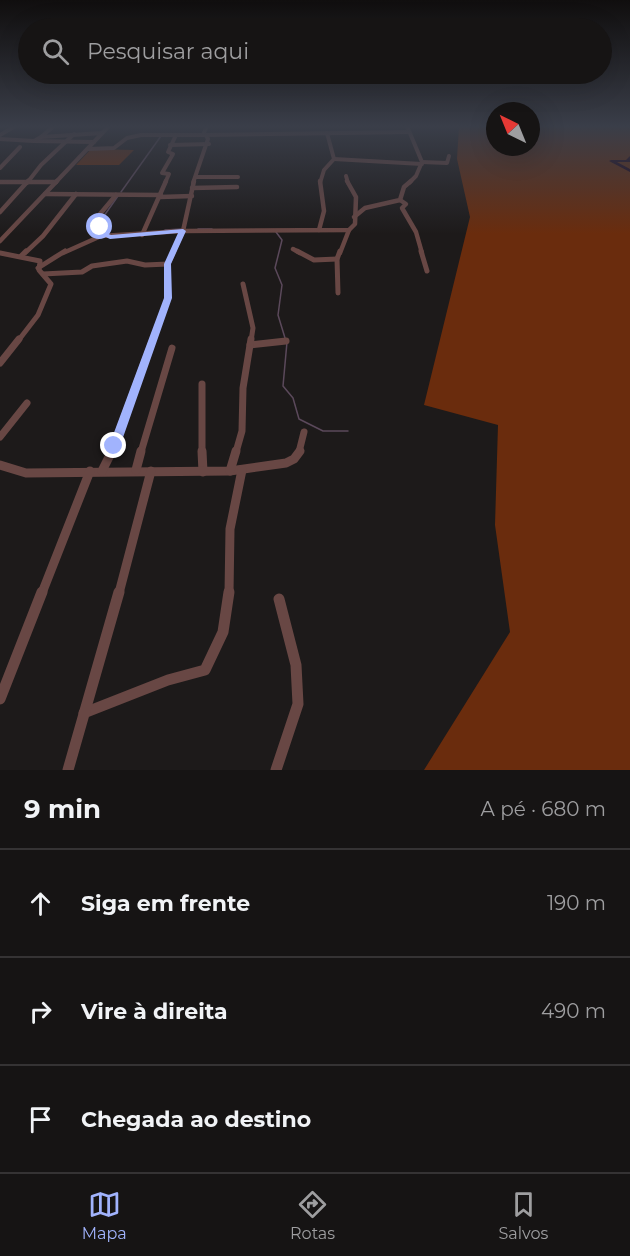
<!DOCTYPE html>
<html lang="pt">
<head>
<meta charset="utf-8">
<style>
	:root { --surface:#161414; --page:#1f1d1d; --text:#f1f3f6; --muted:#9e9ea0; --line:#353334; --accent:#a1b3fd }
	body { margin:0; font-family:Montserrat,sans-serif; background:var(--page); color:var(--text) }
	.compass { position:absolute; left:486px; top:102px; width:54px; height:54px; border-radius:50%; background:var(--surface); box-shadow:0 6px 24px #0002; rotate:317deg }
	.stop { position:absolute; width:18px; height:18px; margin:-14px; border:4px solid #a1b3fd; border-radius:50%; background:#fff }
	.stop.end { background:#a1b3fd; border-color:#fff; box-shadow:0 2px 6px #0008 }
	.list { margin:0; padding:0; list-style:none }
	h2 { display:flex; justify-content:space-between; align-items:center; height:78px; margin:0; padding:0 24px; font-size:26px }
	h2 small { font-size:20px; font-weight:400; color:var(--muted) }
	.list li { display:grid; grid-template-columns:39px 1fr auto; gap:18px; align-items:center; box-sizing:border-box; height:108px; padding:0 24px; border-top:2px solid var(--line) }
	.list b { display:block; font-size:22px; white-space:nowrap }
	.list em { font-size:20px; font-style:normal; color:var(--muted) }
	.icon { flex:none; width:33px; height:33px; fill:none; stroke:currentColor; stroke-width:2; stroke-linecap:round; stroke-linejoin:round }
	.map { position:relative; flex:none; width:630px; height:770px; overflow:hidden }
	.search { position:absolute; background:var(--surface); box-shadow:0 6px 24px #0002; left:18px; right:18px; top:18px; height:66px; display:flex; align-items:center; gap:15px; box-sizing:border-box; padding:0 21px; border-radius:33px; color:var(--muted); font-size:22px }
	.sheet { height:402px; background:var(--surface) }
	nav { display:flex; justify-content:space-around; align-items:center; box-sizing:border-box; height:84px; border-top:2px solid var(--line); background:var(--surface); font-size:16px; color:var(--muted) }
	nav a { display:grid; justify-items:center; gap:3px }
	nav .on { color:var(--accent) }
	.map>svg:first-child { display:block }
	.green { fill:#6a2c0d }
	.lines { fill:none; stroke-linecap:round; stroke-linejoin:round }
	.stream { stroke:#5b495b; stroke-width:1.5 }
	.river { fill:#1a001a; fill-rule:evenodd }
	.minor-far5 { stroke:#684744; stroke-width:4 }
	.minor-far4 { stroke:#684744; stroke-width:4.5 }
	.minor-far3 { stroke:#684744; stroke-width:5 }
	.minor-far2 { stroke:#684744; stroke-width:7 }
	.minor-far1 { stroke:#684744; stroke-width:9 }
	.minor { stroke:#684744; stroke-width:11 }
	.route { fill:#a1b3fd }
</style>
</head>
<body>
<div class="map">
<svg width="630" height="770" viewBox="0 0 630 770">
	<rect width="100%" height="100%" fill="#1d1a1a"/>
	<g class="green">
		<polygon points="459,126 495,126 495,147 531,147 531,126 630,126 630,770 424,770 510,632 495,525 498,425 424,405 470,217 457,159"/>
		<polygon points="91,149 134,150 119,165 76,165"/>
	</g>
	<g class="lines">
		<g class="stream">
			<polyline points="121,192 161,136"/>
			<polyline points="99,223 118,196"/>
			<polyline points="198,229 212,229"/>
			<polyline points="165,230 182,229"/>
			<polyline points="276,232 282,240 275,268 282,285 278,315 285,338"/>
			<polyline points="287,342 283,386 293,398 299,419 323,431 348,431"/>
		</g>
		<polygon class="river" points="630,156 630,162 617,162 630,169 630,172 609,161 611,160 626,160"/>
		<g class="minor-far5">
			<polyline points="407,126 422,162 416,176 409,183"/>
			<polyline points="0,135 15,126"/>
			<polyline points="203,135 207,126"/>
			<polyline points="206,135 409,132"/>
			<polyline points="41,137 54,126"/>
			<polyline points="0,139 34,141 41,137 102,133"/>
			<polyline points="34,141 94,142"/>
			<polyline points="170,145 209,144"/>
			<polyline points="88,149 114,148 127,138 141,135 206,135 208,139 193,183"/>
			<polyline points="334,159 422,164"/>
			<polyline points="422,162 447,163 449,156"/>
			<polyline points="0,168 20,147"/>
			<polyline points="346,176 348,183"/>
			<polyline points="196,177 238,177"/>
			<polyline points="0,182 56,182"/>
			<polyline points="27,183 41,165 74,134"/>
			<polyline points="55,183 109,126"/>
			<polyline points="165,183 169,174 162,173 173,154 168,152 176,135"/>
			<polyline points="320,183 324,170 334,159 327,133"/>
		</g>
		<g class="minor-far4">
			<polyline points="0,182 56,182"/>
			<polyline points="192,188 237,187"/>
			<polyline points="45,194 161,195"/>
			<polyline points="160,197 192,196"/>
			<polyline points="400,200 406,204 402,208 416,232 422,253"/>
			<polyline points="0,212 28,181"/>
			<polyline points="354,217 365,208 400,200 404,187 411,181"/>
			<polyline points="319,230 324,211 320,181"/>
			<polyline points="105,235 100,233 100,227 95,220 116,195"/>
			<polyline points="142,235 166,181"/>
			<polyline points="0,241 57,181"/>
			<polyline points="293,249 300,253"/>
			<polyline points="25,253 43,236 76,194"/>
			<polyline points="63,253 101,236 183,231 349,230 355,224 356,197 347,181"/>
			<polyline points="173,253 183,231 194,181"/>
			<polyline points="340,253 349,230"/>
		</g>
		<g class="minor-far3">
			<polyline points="297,251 314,260 337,259"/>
			<polyline points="421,251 427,271"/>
			<polyline points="0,253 40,261 39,270 51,284 38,315 18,341"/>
			<polyline points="21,256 26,251"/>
			<polyline points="38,268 65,251"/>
			<polyline points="43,274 82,272 92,266 127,261 145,265 168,264"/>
			<polyline points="243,284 253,328 251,341"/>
			<polyline points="338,293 337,259 340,251"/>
			<polyline points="152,341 168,298 168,264 174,251"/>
		</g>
		<g class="minor-far2">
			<polyline points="250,345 286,341"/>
			<polyline points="0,363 19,339"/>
			<polyline points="202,384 202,452"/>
			<polyline points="0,437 27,403"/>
			<polyline points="111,452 153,339"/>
			<polyline points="141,452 172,348"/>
			<polyline points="236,452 242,431 243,388 251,339"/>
			<polyline points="299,452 304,432"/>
		</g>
		<g class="minor-far1">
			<polyline points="202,451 203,472"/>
			<polyline points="0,465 26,473 230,471 286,463 294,459 300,451"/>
			<polyline points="136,470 141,451"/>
			<polyline points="102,471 112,451"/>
			<polyline points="230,471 236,451"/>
			<polyline points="42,593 90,471"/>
			<polyline points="119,593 151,471"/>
			<polyline points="229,593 230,529 242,470"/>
		</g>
		<g class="minor">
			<polyline points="0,699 42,592"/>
			<polyline points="84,713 168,680 205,670 223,632 229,592"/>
			<polyline points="68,770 119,592"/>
			<polyline points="276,770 298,704 296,665 279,599"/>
		</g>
	</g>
	<linearGradient id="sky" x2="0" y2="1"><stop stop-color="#100e0e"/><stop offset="0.54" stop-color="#3a3e49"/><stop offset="1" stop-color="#3a3e49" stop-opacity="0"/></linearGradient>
	<rect width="630" height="234" fill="url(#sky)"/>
	<polygon class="route" points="100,225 104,227 103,232 111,235 183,229 186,231 171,264 172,298 120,446 114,451 109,446 164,298 164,264 178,233 110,239 97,233"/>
</svg>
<svg class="compass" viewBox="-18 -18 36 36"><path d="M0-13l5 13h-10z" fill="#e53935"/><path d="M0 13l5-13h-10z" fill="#9e9ea0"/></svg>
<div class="stop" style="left:100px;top:227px"></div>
<div class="stop end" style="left:114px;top:446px"></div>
<div class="search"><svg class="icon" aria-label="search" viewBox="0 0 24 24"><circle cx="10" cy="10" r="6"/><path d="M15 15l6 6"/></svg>Pesquisar aqui</div>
</div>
<section class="sheet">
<h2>9 min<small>A pé · 680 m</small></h2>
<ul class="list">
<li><svg class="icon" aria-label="ahead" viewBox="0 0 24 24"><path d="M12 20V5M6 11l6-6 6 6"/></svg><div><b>Siga em frente</b></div><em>190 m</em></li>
<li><svg class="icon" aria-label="right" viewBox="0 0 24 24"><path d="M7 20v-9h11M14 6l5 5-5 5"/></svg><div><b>Vire à direita</b></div><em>490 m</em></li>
<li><svg class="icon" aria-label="arrive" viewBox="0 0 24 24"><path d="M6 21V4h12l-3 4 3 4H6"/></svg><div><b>Chegada ao destino</b></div></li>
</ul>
</section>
<nav>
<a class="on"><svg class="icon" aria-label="map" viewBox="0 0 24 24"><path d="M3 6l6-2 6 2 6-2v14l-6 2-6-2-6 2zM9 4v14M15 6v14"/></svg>Mapa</a>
<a><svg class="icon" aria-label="directions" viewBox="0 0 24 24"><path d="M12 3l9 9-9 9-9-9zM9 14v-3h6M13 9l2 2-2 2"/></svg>Rotas</a>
<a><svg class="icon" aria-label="saved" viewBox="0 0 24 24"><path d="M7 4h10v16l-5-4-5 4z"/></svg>Salvos</a>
</nav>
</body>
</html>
